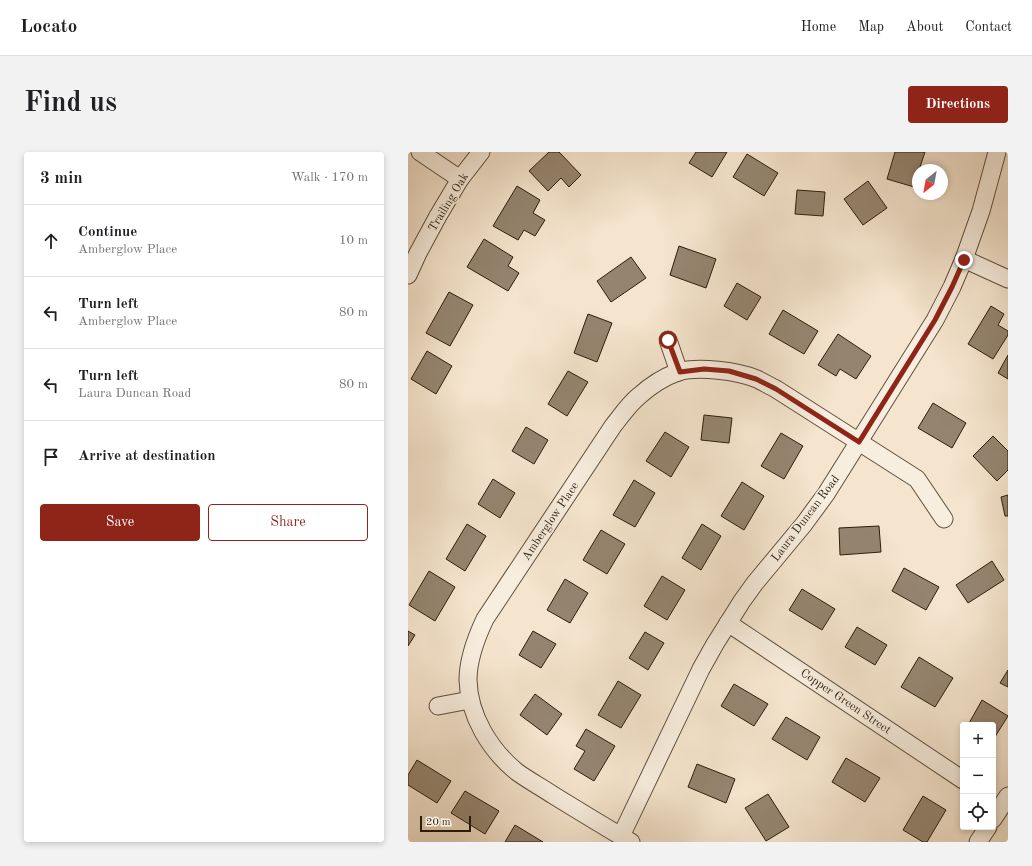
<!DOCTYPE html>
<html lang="en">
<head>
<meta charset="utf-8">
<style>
	:root { --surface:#fff; --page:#f2f2f2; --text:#202124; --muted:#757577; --line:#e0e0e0; --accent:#8f2418 }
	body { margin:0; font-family:"Old Standard TT",serif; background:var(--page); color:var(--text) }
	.controls { position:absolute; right:12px; bottom:12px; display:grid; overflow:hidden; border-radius:4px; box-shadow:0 2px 6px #0003 }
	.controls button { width:36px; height:36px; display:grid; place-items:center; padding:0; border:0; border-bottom:1px solid var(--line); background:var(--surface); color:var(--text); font:20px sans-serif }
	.compass { position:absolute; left:504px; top:12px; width:36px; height:36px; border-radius:50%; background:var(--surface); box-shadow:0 2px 6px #0003; rotate:211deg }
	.scale { position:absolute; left:12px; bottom:10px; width:51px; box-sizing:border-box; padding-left:4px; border:2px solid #2c1d0b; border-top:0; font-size:11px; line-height:14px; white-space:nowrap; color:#2c1d0b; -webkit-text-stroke:3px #f8eedf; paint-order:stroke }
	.stop { position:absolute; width:12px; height:12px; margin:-9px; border:3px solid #8f2418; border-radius:50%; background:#fff }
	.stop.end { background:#8f2418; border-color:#fff; box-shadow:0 1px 4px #0008 }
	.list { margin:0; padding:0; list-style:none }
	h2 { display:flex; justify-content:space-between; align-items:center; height:52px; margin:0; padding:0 16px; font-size:17px }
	h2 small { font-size:13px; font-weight:400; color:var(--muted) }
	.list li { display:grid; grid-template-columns:26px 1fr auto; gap:12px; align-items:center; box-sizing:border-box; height:72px; padding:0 16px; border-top:1px solid var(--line) }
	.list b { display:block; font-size:15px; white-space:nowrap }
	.list p { margin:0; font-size:13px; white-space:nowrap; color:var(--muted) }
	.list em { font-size:13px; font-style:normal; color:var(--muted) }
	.actions { display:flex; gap:8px; padding:12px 16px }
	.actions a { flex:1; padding:9px 0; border:1px solid var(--accent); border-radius:4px; text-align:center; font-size:14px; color:var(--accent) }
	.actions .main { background:var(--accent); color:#fff }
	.icon { flex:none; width:22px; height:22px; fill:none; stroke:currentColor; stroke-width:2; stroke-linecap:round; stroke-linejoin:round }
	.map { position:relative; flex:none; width:600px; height:690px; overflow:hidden; border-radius:4px }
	header { display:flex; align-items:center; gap:24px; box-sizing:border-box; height:56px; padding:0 20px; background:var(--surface); border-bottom:1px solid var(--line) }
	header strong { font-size:19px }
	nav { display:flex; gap:22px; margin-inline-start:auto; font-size:14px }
	.intro { display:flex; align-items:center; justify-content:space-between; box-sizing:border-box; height:96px; padding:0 24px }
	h1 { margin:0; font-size:28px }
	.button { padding:10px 18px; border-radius:4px; background:var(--accent); color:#fff; font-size:14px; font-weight:700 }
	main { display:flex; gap:24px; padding:0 24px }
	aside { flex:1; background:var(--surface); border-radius:4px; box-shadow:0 2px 6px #0003 }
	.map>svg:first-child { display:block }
	.building { fill:#958570; stroke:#2c1d0b }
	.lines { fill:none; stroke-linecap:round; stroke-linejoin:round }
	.minor-casing { stroke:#5e4f3c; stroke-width:19 }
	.minor { stroke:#f8eedf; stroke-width:17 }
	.route { stroke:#8f2418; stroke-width:5 }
	.labels { text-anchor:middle; stroke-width:3.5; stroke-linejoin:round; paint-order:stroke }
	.street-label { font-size:12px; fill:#2c1d0b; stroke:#f8eedf }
</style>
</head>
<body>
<header>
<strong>Locato</strong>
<nav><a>Home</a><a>Map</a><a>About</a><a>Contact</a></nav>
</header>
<div class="intro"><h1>Find us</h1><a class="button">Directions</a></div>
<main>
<aside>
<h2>3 min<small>Walk · 170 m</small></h2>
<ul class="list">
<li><svg class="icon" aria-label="ahead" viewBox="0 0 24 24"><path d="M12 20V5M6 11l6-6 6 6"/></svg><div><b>Continue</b><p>Amberglow Place</p></div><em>10 m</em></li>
<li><svg class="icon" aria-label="left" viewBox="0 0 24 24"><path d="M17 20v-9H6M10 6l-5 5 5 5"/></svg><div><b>Turn left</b><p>Amberglow Place</p></div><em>80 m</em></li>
<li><svg class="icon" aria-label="left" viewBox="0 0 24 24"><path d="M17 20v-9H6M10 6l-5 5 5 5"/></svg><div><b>Turn left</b><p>Laura Duncan Road</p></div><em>80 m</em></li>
<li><svg class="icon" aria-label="arrive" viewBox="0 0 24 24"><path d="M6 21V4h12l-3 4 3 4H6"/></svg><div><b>Arrive at destination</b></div></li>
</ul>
<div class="actions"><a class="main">Save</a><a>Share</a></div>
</aside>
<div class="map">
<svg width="600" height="690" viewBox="0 0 600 690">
	<rect width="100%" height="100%" fill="#f5e5ce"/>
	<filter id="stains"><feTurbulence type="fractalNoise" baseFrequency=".005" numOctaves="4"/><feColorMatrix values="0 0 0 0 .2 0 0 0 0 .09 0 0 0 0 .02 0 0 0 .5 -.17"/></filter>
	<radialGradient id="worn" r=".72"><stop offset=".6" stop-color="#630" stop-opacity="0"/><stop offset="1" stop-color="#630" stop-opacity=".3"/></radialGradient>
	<g class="building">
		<polygon points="141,0 151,0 173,23 161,35 153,26 140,39 121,19"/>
		<polygon points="288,0 319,0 304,25 281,11"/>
		<polygon points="487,0 517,0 511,18 510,18 510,23 506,35 479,27"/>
		<polygon points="339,2 370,21 356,44 325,25"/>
		<polygon points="460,29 479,56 455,73 436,47"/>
		<polygon points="109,34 132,48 125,61 137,68 127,84 116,78 110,88 85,74"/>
		<polygon points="389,38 417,40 415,64 387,62"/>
		<polygon points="76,87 105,105 100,114 111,121 100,139 59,115"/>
		<polygon points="271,94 308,107 298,136 262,123"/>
		<polygon points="223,105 238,126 203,150 189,129"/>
		<polygon points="329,131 353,145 339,168 316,154"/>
		<polygon points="41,140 65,153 42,194 18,181"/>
		<polygon points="583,154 596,162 590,173 600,179 600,183 585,207 560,192"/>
		<polygon points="375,158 410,179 396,202 361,182"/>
		<polygon points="180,162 204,171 189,210 166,201"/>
		<polygon points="430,182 463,204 448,227 432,217 428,224 410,213"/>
		<polygon points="19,199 44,214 28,242 3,227"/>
		<polygon points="600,203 600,227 590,221"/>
		<polygon points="160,219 180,230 159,264 140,252"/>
		<polygon points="525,251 558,271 544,296 510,276"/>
		<polygon points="296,263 324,266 321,291 293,288"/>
		<polygon points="118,275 140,288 126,312 104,299"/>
		<polygon points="257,280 281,295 263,325 238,309"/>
		<polygon points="373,281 395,294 376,327 353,314"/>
		<polygon points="585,284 600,299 600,318 589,329 565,304"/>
		<polygon points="85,327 107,341 92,366 70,352"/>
		<polygon points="226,328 247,341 227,375 205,363"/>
		<polygon points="334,330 356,344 336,378 313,364"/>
		<polygon points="600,343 600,364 597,364 593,345"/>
		<polygon points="59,372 78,384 57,419 38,407"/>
		<polygon points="294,372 313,384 293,418 274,406"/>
		<polygon points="471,374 473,400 432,403 431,376"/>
		<polygon points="193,378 217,392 199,422 175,408"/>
		<polygon points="584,409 596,428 560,451 548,433"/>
		<polygon points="496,416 531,435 518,458 484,439"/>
		<polygon points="21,419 47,435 27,469 1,453"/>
		<polygon points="254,424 277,438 259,468 236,454"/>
		<polygon points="157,427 180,441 162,471 139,458"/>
		<polygon points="394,437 427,457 414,478 381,458"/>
		<polygon points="449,475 479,493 467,513 437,495"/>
		<polygon points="0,479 7,483 0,494"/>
		<polygon points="125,479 148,492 133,516 111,503"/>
		<polygon points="237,480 256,491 240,518 221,506"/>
		<polygon points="511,505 545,526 527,555 493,535"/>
		<polygon points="600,518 600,535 592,531"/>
		<polygon points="210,529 233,543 213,576 190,563"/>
		<polygon points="326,532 360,552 346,574 313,554"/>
		<polygon points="127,542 154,562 139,583 112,563"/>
		<polygon points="574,548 600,564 585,588 585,573 560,573"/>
		<polygon points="378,565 412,585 399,608 364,587"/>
		<polygon points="178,577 207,594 186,629 166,617 177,599 168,594"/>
		<polygon points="438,606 472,626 457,650 424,630"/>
		<polygon points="9,608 43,629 29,651 0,633 0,623"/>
		<polygon points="289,612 327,627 318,651 280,635"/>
		<polygon points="57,639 91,659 77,682 43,661"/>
		<polygon points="360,642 381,675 358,689 337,656"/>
		<polygon points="515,644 538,658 519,690 515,690 495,678"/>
		<polygon points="107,673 135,690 97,690"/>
	</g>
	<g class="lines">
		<g class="minor-casing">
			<g id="minor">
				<polyline points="12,0 52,27"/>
				<polyline points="556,107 600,127"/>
				<polyline points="0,123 10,101 30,64 52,27 73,0"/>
				<polyline points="260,188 271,220"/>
				<polyline points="320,471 555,628"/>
				<polyline points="30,554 62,548"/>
				<polyline points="585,667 600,644"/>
				<polyline points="213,684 293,517 307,492 334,449 347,431 396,372 418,342 527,168 544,135 556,107 573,59 589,0"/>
				<path d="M223,690C197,675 171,659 145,643C133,635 120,628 109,620C82,598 61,564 60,528C60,507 68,486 77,467L205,274C213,264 221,252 231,244C242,234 256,225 270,220C290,214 330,219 349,227C355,230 362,234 368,237L509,327L536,367"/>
				<polyline points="570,690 580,675"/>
			</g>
		</g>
		<use href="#minor" class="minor"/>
	</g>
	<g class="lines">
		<polyline class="route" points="260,188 272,220 296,217 321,219 348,227 368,237 451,290 527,168 544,135 556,108"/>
	</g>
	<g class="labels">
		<g class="street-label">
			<text transform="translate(40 50) rotate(-59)" y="4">Trailing Oak</text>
			<text transform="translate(397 366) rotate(-53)" y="4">Laura Duncan Road</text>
			<text transform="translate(142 369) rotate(-56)" y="4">Amberglow Place</text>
			<text transform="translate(438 549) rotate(34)" y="4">Copper Green Street</text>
		</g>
	</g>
	<rect width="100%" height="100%" filter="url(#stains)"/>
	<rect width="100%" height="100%" fill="url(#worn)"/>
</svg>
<div class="controls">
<button>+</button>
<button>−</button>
<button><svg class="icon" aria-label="locate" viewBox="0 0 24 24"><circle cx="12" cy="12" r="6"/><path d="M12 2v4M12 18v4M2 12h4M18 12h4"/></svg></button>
</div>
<svg class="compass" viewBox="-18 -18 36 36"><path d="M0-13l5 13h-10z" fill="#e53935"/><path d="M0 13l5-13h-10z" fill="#757577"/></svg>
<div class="scale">20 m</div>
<div class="stop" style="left:260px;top:188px"></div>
<div class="stop end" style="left:556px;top:108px"></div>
</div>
</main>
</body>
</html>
